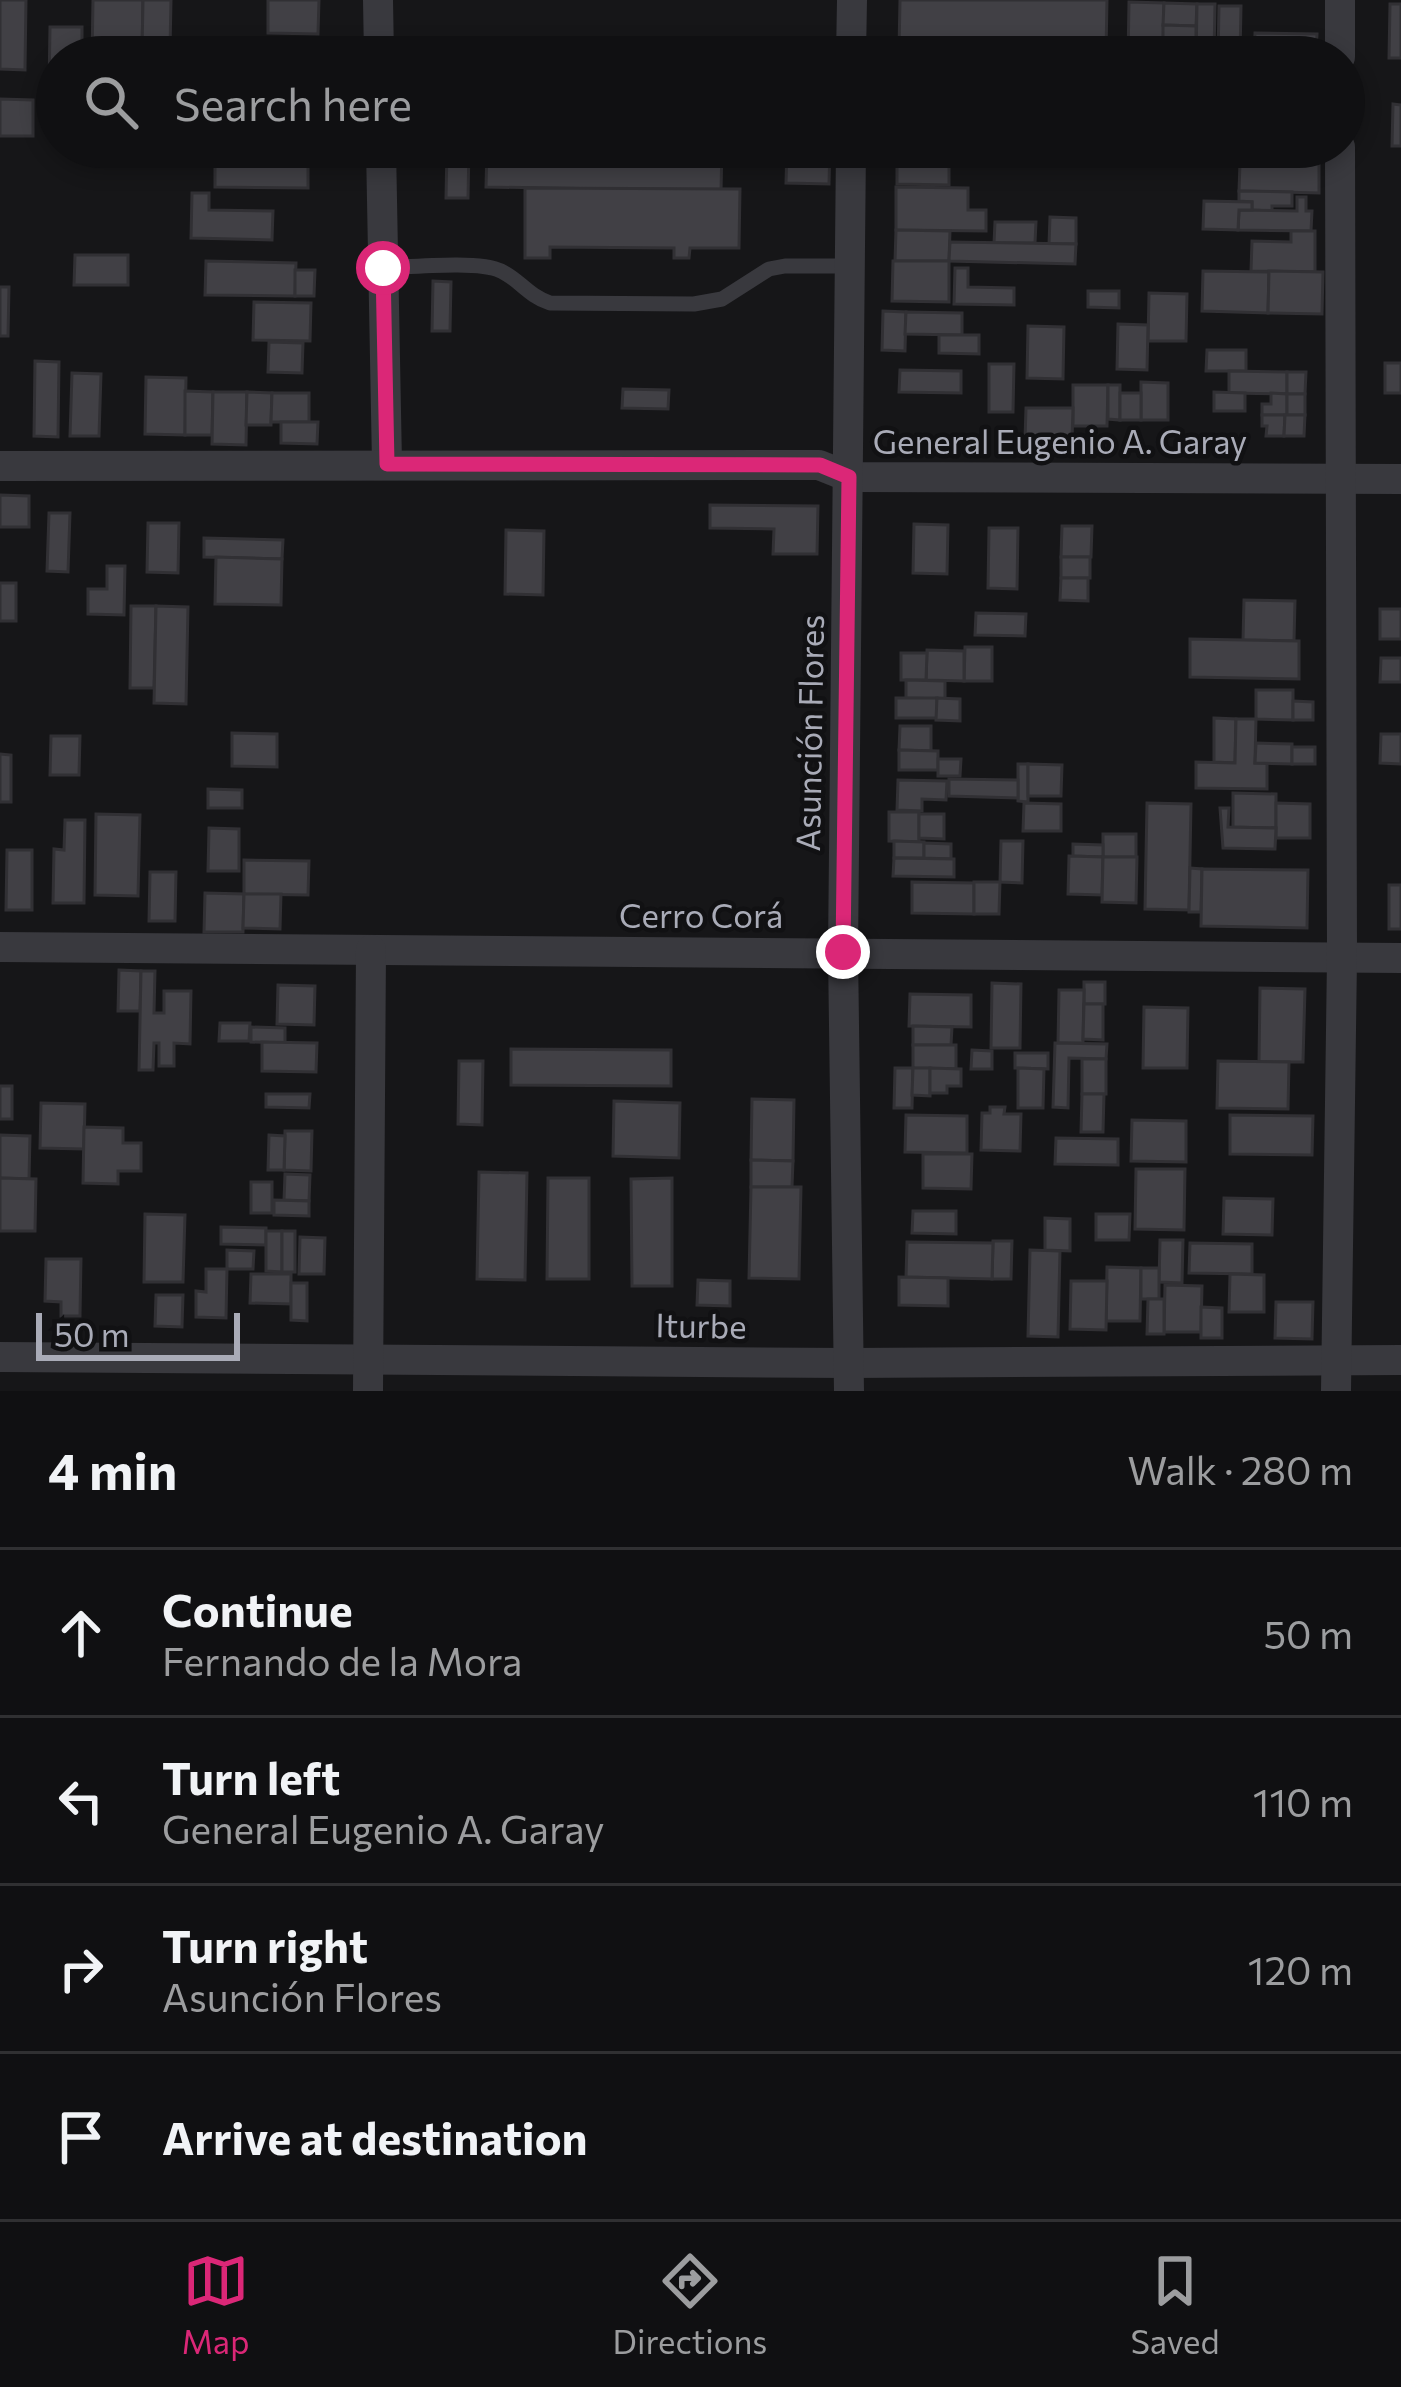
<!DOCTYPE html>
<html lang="en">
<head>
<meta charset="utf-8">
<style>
	:root { --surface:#101012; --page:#1e1e20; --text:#f1f3f6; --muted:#9c9d9f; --line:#303032; --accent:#db2777 }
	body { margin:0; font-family:Commissioner,sans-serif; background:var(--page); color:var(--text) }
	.scale { position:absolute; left:36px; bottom:30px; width:204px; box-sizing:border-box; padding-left:12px; border:6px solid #a9abb7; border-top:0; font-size:33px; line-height:42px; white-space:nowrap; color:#a9abb7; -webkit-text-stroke:9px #111113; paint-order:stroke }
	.stop { position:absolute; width:36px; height:36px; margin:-27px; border:9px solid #db2777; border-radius:50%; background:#fff }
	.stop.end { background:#db2777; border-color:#fff; box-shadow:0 3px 12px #0008 }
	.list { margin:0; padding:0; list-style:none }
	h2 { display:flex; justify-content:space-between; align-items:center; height:156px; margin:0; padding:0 48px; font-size:51px }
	h2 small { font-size:39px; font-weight:400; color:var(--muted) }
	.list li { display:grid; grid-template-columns:78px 1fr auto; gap:36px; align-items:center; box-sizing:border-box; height:168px; padding:0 48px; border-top:3px solid var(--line) }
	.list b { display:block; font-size:45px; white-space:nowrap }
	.list p { margin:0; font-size:39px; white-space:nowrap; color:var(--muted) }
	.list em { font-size:39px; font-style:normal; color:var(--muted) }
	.icon { flex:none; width:66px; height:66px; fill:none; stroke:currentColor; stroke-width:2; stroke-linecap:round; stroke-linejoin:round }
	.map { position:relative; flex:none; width:1401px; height:1391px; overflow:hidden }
	.search { position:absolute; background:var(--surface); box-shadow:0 6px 18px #0003; left:36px; right:36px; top:36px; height:132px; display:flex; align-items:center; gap:30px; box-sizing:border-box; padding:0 42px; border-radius:66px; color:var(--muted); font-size:45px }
	.sheet { height:828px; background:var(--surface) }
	nav { display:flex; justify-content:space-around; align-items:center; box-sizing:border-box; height:168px; border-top:3px solid var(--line); background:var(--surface); font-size:33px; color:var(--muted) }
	nav a { display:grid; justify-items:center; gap:6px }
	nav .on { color:var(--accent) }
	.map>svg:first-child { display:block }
	.building { fill:#414045; stroke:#313034; stroke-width:3 }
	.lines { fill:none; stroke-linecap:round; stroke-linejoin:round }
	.lane { stroke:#39393e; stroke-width:15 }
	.street { stroke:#39393e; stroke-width:30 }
	.route { stroke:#db2777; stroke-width:15 }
	.labels { text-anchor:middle; stroke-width:9; stroke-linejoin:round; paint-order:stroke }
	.street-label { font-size:33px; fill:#a9abb7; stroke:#111113 }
</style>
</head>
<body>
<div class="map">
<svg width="1401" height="1391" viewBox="0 0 1401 1391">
	<rect width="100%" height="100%" fill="#161618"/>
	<g class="building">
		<polygon points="0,0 26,0 25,70 0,69"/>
		<polygon points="93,0 143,0 142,57 92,57"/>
		<polygon points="143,0 171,0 170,50 142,49"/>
		<polygon points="268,0 319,0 318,34 268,33"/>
		<polygon points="900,0 1107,0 1106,53 899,49"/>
		<polygon points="1129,2 1164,3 1163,57 1128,57"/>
		<polygon points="1164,3 1197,4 1196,26 1163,25"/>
		<polygon points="1197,4 1215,4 1214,57 1196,57"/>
		<polygon points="1390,4 1401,4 1401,58 1389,58"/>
		<polygon points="1219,6 1241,6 1240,57 1218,57"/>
		<polygon points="1163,25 1196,26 1196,57 1163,56"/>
		<polygon points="50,27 82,27 82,57 57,57 57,87 49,87"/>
		<polygon points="1255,33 1317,34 1316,57 1254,57"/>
		<polygon points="0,99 33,100 33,136 0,136"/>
		<polygon points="1393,104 1401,105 1401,146 1392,146"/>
		<polygon points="447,147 469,148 468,198 446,198"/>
		<polygon points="487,147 752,147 722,148 721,191 486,187"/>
		<polygon points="787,147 830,147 829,184 786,183"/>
		<polygon points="930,147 951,147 950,164 899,163 899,152 930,153"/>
		<polygon points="215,155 308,157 308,188 215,187"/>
		<polygon points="1240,162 1319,163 1319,193 1239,191"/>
		<polygon points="897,164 949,165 949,185 897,184"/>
		<polygon points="896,187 968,188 968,210 986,210 986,231 896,230"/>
		<polygon points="525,188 740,189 739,248 690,248 689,258 674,258 674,248 550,247 550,258 525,258"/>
		<polygon points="1239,191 1292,192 1292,206 1272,206 1272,211 1252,210 1252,202 1239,201"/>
		<polygon points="192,193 209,193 209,210 273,211 272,240 191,238"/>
		<polygon points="1297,197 1306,197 1306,211 1312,211 1311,231 1238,230 1239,210 1297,211"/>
		<polygon points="1204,201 1252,202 1252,210 1239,210 1238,230 1203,229"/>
		<polygon points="1050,217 1076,218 1076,244 1049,244"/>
		<polygon points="995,222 1036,222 1035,243 994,243"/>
		<polygon points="896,230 950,231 949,261 895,261"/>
		<polygon points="1291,231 1315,231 1315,272 1251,271 1252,241 1291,242"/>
		<polygon points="950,242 1076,244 1075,264 949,261"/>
		<polygon points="75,255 128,255 128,285 74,285"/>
		<polygon points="206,261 296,263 295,296 205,295"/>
		<polygon points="893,261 949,261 949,302 892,301"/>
		<polygon points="955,268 968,268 968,287 1014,288 1014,305 954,304"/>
		<polygon points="295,270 315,270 314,296 295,296"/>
		<polygon points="1203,271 1269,272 1268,313 1202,311"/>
		<polygon points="1269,271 1323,272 1322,314 1268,313"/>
		<polygon points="433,281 451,282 450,331 432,331"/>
		<polygon points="0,287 9,287 8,336 0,336"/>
		<polygon points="1088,291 1119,291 1119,308 1088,307"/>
		<polygon points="1149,293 1187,294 1186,341 1148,341"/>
		<polygon points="254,302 311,303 310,341 253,340"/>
		<polygon points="883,311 906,312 905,351 882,350"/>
		<polygon points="906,312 962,313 962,335 905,334"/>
		<polygon points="1118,324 1148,325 1147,370 1117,369"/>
		<polygon points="1028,326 1064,327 1063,379 1027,378"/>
		<polygon points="939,335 979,335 979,354 939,353"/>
		<polygon points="269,342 303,343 302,373 268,372"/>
		<polygon points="1207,350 1246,350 1246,371 1206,371"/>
		<polygon points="35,361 59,362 58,437 34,436"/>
		<rect x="1385" y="363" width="16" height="30"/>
		<polygon points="989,364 1014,364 1013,412 989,412"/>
		<polygon points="900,370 961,371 961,393 899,392"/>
		<polygon points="1229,371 1287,372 1287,394 1229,393"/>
		<polygon points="1287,372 1306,372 1305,394 1287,394"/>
		<polygon points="72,373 101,374 99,436 70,436"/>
		<polygon points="146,377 186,378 185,435 145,434"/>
		<polygon points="1141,382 1168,383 1168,420 1141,420"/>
		<polygon points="1073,385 1108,385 1107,426 1073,426"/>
		<polygon points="1108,385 1120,385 1120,420 1108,419"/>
		<polygon points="623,389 669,390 668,409 622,408"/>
		<polygon points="185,391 213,392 212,435 185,435"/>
		<polygon points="213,392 247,392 246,445 212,444"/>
		<polygon points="247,392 272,393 271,425 246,425"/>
		<polygon points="1214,392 1245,393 1245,411 1214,411"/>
		<polygon points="272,393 309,393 309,422 271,422"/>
		<rect x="1120" y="393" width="21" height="27"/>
		<polygon points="1271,393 1287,394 1287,415 1262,415 1262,404 1271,404"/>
		<rect x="1287" y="394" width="18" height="21"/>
		<polygon points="1026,408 1073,408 1072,440 1025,439"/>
		<polygon points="1262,415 1285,415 1284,436 1266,436 1267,426 1262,426"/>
		<polygon points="1285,415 1305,415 1304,436 1284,436"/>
		<polygon points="281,422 318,422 317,444 281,443"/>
		<polygon points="0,495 29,496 29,527 0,527"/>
		<polygon points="710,505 818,506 817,554 773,554 774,529 710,528"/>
		<polygon points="49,513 70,513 68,572 47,571"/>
		<polygon points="148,523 179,523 178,573 147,572"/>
		<polygon points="914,524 948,525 947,574 913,573"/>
		<polygon points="1062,526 1092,526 1091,557 1061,557"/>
		<polygon points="989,528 1018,528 1017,589 988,588"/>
		<polygon points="506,530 544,531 543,595 505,594"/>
		<polygon points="204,538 283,540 282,559 204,557"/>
		<polygon points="216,557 282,559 281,605 215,604"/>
		<rect x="1061" y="557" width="29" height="21"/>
		<polygon points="107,566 125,566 124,615 88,614 88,589 107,589"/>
		<polygon points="1061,578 1088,578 1088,601 1060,600"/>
		<rect x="0" y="583" width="16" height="38"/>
		<polygon points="1244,600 1295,601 1294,641 1243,640"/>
		<polygon points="131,606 156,606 154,688 130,688"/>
		<polygon points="156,606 188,607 186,704 154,703"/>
		<rect x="1380" y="609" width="21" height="30"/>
		<polygon points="976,613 1026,614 1025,636 975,635"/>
		<polygon points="1190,639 1299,641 1299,679 1190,677"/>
		<polygon points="965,647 992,647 992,681 964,681"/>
		<polygon points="927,650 964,651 964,681 926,680"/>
		<polygon points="901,653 927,653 926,680 901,680"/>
		<polygon points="1381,658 1401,658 1401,682 1380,682"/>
		<polygon points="906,680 945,681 945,699 906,698"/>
		<polygon points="1256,690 1293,690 1293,720 1256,719"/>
		<rect x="896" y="698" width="41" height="20"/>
		<polygon points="937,698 960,699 960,721 936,720"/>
		<polygon points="1293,701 1313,702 1313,720 1293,720"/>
		<polygon points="1214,718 1236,719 1235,763 1214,762"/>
		<polygon points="1236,719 1256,719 1255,763 1267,763 1267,789 1196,788 1196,762 1235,763"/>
		<polygon points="900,726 931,726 931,751 899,750"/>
		<polygon points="232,733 277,734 277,767 232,766"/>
		<polygon points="1381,734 1401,734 1401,764 1380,763"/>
		<polygon points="51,736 80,736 79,775 50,775"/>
		<polygon points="1256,743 1292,744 1292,764 1255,763"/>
		<rect x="1292" y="747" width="23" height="17"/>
		<polygon points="899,750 938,751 938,770 899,770"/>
		<polygon points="0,754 11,755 11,802 0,802"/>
		<polygon points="938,759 961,759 960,776 938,776"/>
		<polygon points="1018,764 1028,764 1028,802 1018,801"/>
		<polygon points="1028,764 1062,765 1061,796 1028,796"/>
		<polygon points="949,779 1018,780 1018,798 949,796"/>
		<polygon points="898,780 947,781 946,800 922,799 922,811 897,810"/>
		<polygon points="208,789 242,790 242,808 208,808"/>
		<polygon points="1233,793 1276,794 1276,828 1233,827"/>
		<polygon points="1024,803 1061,804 1061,831 1023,831"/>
		<polygon points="1147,803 1191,804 1189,910 1145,909"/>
		<polygon points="1276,803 1310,804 1310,838 1276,838"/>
		<polygon points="1220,808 1229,808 1228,827 1276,828 1275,849 1223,848"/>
		<polygon points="889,812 919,812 919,842 889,841"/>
		<polygon points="96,814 140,815 138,896 95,895"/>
		<polygon points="919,814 944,814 944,839 919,838"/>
		<polygon points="65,820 85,820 84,903 53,903 54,849 64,850"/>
		<polygon points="209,828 239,829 239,871 208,871"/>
		<rect x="1103" y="834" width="33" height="23"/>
		<polygon points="894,841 924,842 924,858 894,858"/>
		<polygon points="1001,841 1023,841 1022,883 1000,882"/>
		<polygon points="924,843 951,844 951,859 924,858"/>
		<polygon points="1073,844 1103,845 1103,857 1073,856"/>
		<polygon points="7,850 32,850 32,910 6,910"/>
		<polygon points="1069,856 1103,857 1102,895 1068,894"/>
		<polygon points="1103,857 1137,857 1136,903 1102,902"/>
		<polygon points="894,858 954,859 954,877 893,876"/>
		<polygon points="244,860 309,861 308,895 244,894"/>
		<polygon points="1190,868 1202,869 1201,912 1189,912"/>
		<polygon points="1202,869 1308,870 1307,928 1201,926"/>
		<polygon points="150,872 176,872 175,921 149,921"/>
		<polygon points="912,882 974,883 974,914 912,913"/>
		<polygon points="1000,882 999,914 974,914 974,882"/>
		<rect x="1389" y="885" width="12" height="44"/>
		<polygon points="205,893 244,894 243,932 204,932"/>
		<polygon points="244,894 281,894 280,929 243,928"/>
		<polygon points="119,970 141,971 140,1011 118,1011"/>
		<polygon points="141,971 155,971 154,1013 164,1013 164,991 191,991 190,1044 174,1043 174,1066 159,1066 159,1043 154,1043 153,1070 139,1070"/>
		<rect x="1084" y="982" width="21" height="22"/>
		<polygon points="992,983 1021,984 1020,1048 991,1048"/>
		<polygon points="278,985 315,986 314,1025 277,1024"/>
		<polygon points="1260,988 1305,989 1303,1062 1259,1062"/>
		<polygon points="1059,990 1084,990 1083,1043 1058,1043"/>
		<polygon points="910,994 971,995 971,1027 909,1026"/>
		<polygon points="1084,1004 1103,1004 1103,1040 1083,1039"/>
		<polygon points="1144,1007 1188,1008 1187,1068 1143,1068"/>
		<polygon points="220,1023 250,1023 249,1041 219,1041"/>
		<polygon points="913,1026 952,1027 951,1045 913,1045"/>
		<polygon points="251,1027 285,1028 285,1043 251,1042"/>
		<polygon points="262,1042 317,1043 316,1072 262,1071"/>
		<polygon points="1055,1043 1107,1044 1106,1059 1069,1058 1068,1108 1053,1107"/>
		<polygon points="913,1045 956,1045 956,1069 913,1068"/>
		<polygon points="511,1049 671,1050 671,1086 511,1085"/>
		<polygon points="972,1050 992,1051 992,1069 971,1069"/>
		<polygon points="1015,1053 1048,1053 1048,1069 1015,1068"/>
		<rect x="1082" y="1059" width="24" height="35"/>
		<polygon points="459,1061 483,1061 482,1125 458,1124"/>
		<polygon points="1218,1061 1289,1062 1288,1109 1217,1108"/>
		<polygon points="895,1068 913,1068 912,1108 894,1108"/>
		<polygon points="913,1068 930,1068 930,1096 912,1095"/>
		<polygon points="930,1068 961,1069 961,1086 947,1086 947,1093 930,1093"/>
		<polygon points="1018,1068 1044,1069 1043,1108 1018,1108"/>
		<rect x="0" y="1086" width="12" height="33"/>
		<polygon points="266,1094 310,1094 309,1108 266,1107"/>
		<polygon points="1082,1094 1104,1094 1103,1132 1081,1132"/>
		<polygon points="752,1099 794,1100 793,1161 751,1160"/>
		<polygon points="614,1101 680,1103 679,1158 613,1156"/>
		<polygon points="41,1103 85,1104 84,1149 40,1148"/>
		<polygon points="990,1107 1005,1107 1004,1114 1021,1114 1020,1151 981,1150 982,1113 990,1113"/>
		<polygon points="906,1115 967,1116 967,1153 905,1152"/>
		<polygon points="1230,1115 1313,1116 1312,1155 1230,1154"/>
		<polygon points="1132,1120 1186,1121 1186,1162 1131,1161"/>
		<polygon points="84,1127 123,1128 123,1143 141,1143 141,1171 118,1171 118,1184 83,1183"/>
		<polygon points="285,1131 312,1131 311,1171 284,1170"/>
		<polygon points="0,1135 30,1136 29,1179 0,1178"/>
		<polygon points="269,1135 285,1136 284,1170 268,1170"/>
		<polygon points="1056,1138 1118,1139 1118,1165 1055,1164"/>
		<polygon points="923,1154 972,1154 971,1189 923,1188"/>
		<polygon points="751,1160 793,1161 792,1187 751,1187"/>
		<polygon points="1136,1169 1185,1169 1184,1230 1135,1229"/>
		<polygon points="479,1172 527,1173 525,1280 477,1279"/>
		<polygon points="285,1174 310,1175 309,1201 284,1200"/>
		<polygon points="0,1178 36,1179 35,1231 0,1231"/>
		<polygon points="548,1178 589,1178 589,1279 547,1279"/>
		<polygon points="672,1178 672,1286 632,1286 631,1179"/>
		<rect x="251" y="1182" width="21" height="31"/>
		<polygon points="751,1187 801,1187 799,1279 749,1278"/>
		<polygon points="1224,1198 1273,1199 1272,1235 1223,1234"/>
		<polygon points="274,1200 309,1201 309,1216 274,1215"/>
		<polygon points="913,1211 956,1211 956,1234 912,1233"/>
		<polygon points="145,1214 185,1215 183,1282 144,1282"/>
		<polygon points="1096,1214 1130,1214 1129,1240 1096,1240"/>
		<polygon points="1045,1218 1070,1219 1070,1251 1045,1250"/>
		<polygon points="221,1227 266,1228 266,1245 221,1244"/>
		<polygon points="266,1231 282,1231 282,1272 266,1271"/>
		<rect x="282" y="1231" width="13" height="41"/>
		<polygon points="300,1237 325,1238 324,1274 299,1274"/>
		<polygon points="1160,1240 1183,1240 1182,1283 1159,1282"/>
		<polygon points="993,1241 1012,1241 1011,1279 992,1279"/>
		<polygon points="907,1242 993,1243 992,1279 906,1277"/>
		<polygon points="1190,1243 1252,1244 1252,1274 1189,1273"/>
		<polygon points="227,1250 254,1251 253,1269 227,1269"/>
		<polygon points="1030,1250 1060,1251 1058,1337 1028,1336"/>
		<polygon points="46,1259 81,1259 80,1316 61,1316 61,1302 45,1301"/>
		<polygon points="1107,1267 1141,1268 1140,1321 1106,1321"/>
		<rect x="1141" y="1268" width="18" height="31"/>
		<polygon points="206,1269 227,1269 226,1318 196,1317 196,1291 206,1292"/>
		<polygon points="251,1274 291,1274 291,1304 250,1303"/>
		<polygon points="1230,1274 1264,1275 1264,1312 1229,1312"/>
		<polygon points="899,1277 948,1278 948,1306 899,1305"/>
		<polygon points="698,1280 730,1281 730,1306 697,1305"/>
		<polygon points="1071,1281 1107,1281 1106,1330 1070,1329"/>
		<polygon points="291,1283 307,1283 307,1321 291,1320"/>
		<polygon points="1165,1285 1202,1286 1201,1332 1164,1332"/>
		<polygon points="156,1295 183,1295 182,1327 155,1326"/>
		<polygon points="1148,1299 1164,1299 1164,1334 1147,1334"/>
		<polygon points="1276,1302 1313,1302 1312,1339 1275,1338"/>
		<polygon points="1201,1307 1222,1308 1222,1338 1201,1338"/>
	</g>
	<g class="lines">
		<path class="lane" d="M383,268C410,267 480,260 501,271C520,280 527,295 550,303L694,304L722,299L769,269L785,266H850"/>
		<g class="street">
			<polyline points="378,0 379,57"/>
			<polyline points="1340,0 1340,57"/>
			<polyline points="851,57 852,0"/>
			<polyline points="381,147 387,464"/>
			<polyline points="0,466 819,465 849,477 1401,479"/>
			<polyline points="0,947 1401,958"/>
			<polyline points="0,1357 849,1363 1401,1360"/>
			<polyline points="368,1391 371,950"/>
			<polyline points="849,1391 843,952 851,147"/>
			<polyline points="1336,1391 1342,958 1340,147"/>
		</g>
	</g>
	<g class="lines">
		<polyline class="route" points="383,268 387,464 820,465 849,477 843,952"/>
	</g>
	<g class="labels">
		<g class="street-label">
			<text x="1060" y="454">General Eugenio A. Garay</text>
			<text transform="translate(810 733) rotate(-89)" y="12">Asunción Flores</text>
			<text x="701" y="928">Cerro Corá</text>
			<text transform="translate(701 1326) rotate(1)" y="12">Iturbe</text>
		</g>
	</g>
</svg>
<div class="scale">50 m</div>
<div class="stop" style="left:383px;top:268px"></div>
<div class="stop end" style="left:843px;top:952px"></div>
<div class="search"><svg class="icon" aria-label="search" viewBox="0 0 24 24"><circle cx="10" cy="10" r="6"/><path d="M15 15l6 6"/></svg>Search here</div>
</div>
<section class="sheet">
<h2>4 min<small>Walk · 280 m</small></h2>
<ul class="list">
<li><svg class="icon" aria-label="ahead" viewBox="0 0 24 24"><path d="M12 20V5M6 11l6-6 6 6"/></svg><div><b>Continue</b><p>Fernando de la Mora</p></div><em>50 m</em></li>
<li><svg class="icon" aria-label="left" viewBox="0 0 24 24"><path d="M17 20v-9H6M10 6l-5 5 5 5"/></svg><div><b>Turn left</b><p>General Eugenio A. Garay</p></div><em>110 m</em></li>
<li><svg class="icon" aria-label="right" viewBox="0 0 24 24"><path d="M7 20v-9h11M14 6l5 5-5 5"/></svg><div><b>Turn right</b><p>Asunción Flores</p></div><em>120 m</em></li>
<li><svg class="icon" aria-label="arrive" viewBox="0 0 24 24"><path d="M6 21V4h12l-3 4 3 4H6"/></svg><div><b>Arrive at destination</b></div></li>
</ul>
</section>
<nav>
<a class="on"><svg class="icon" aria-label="map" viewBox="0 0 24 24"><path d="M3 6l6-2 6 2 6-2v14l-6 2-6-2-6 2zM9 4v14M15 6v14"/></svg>Map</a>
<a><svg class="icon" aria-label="directions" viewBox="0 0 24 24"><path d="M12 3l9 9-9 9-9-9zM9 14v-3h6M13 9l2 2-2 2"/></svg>Directions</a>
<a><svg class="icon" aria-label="saved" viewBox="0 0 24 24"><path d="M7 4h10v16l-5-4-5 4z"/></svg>Saved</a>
</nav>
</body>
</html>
